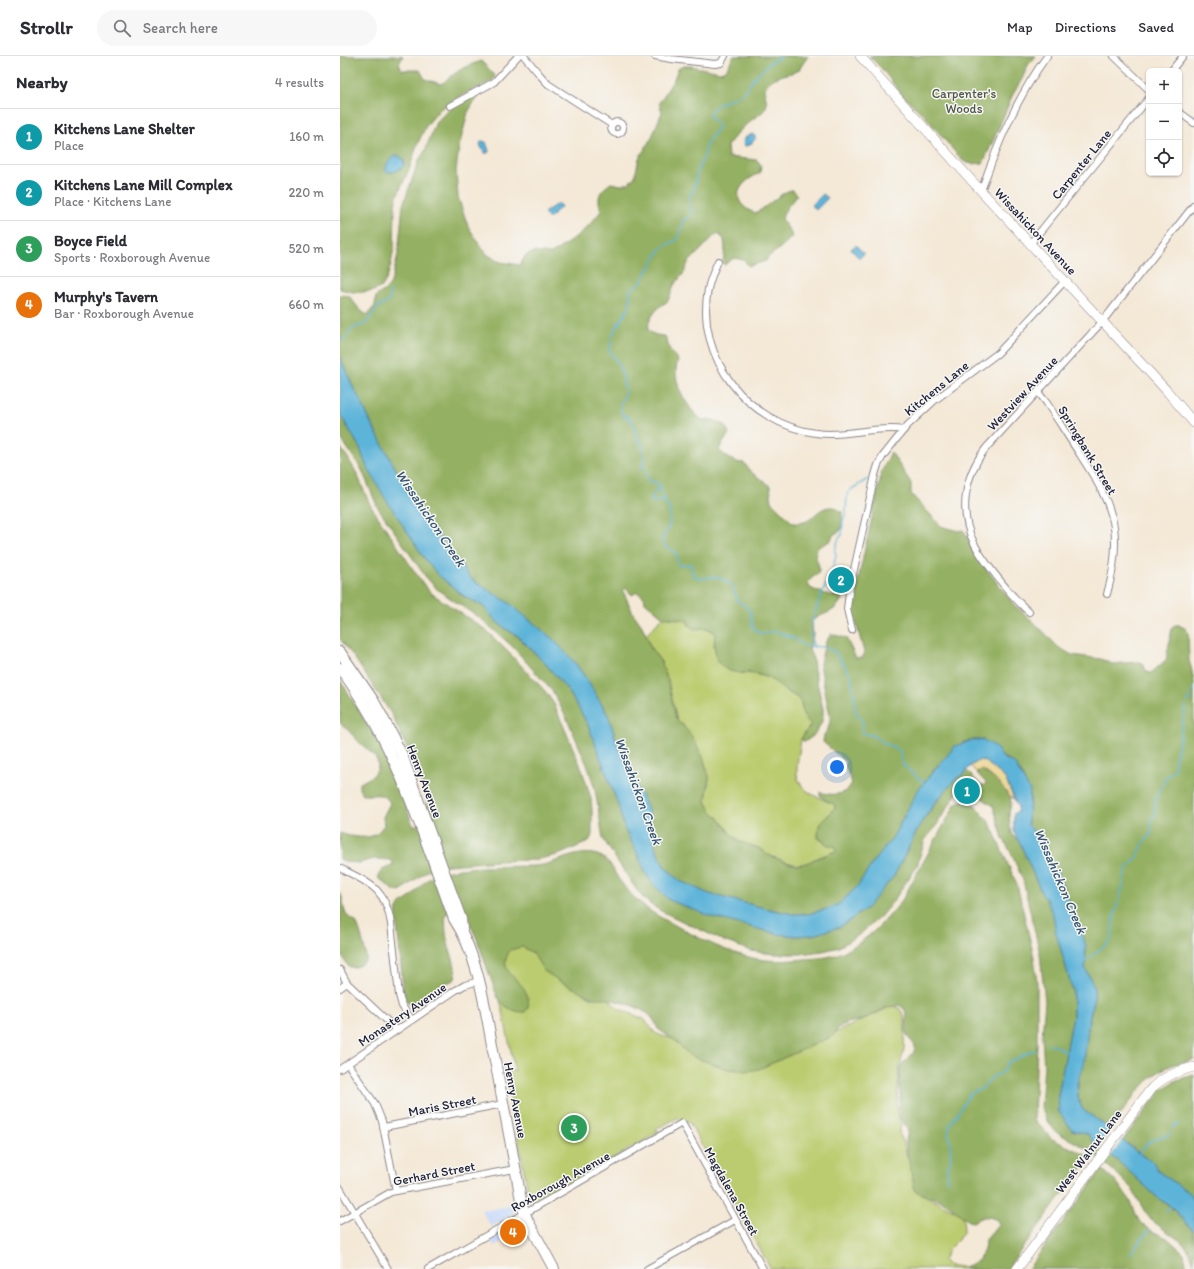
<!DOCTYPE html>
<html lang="en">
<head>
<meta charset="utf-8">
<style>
	:root { --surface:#fff; --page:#f7f7f7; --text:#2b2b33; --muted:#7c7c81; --line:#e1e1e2; --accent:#ea580c }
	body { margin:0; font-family:Itim,sans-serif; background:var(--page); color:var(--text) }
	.controls { position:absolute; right:12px; top:12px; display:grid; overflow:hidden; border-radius:6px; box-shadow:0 1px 3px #0004 }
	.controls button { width:36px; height:36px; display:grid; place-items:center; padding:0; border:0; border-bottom:1px solid var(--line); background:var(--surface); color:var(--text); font:20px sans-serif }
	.you { position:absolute; left:497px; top:711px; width:14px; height:14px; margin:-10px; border:3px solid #fff; border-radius:50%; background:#1a73e8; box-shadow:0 0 0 6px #1a73e833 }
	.badge { display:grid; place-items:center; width:26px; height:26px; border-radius:50%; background:var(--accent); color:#fff; font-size:13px; font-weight:700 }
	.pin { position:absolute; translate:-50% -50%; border:2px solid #fff; box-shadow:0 1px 4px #0006 }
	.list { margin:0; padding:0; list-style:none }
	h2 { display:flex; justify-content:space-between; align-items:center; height:52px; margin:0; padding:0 16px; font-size:17px }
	h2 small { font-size:13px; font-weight:400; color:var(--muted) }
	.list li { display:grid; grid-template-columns:26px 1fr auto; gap:12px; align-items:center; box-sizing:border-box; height:56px; padding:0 16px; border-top:1px solid var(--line) }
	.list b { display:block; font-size:15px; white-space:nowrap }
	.list p { margin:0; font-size:13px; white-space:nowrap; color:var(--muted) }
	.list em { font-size:13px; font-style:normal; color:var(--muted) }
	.icon { flex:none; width:22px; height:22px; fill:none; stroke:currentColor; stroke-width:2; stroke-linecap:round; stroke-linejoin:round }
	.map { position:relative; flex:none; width:854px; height:1213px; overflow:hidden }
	header { display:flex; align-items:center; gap:24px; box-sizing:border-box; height:56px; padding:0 20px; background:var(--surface); border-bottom:1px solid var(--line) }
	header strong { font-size:19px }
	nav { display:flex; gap:22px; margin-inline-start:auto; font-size:14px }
	.search { width:280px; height:36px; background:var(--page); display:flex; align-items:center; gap:10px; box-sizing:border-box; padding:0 14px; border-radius:22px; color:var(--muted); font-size:15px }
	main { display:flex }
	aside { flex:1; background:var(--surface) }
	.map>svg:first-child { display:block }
	.built { fill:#cbdbf9 }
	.green { fill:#bbcc6f; stroke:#6e7755 }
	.forest { fill:#94b062; stroke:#5b694e; fill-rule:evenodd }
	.sand { fill:#eeda9e; stroke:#887e6c }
	.water { fill:#5db4d9; stroke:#406b8a }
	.pier { fill:#f4e8d6 }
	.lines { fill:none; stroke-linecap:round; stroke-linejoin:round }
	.stream { stroke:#5db4d9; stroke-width:1.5 }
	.street-casing { stroke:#8b8588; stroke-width:8 }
	.secondary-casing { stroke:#8b8588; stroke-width:10 }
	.primary-casing { stroke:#8b8588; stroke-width:12 }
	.street { stroke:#fff; stroke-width:6 }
	.secondary { stroke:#fff; stroke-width:9 }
	.primary { stroke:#fff; stroke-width:10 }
	.labels { text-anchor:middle; stroke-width:3; stroke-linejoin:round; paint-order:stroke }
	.park-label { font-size:13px; fill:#50554b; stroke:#f6f6f2 }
	.street-label { font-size:13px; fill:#22223b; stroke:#f6f6f2 }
	.water-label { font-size:14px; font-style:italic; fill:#375572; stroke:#f6f6f2 }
</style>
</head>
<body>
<header>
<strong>Strollr</strong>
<div class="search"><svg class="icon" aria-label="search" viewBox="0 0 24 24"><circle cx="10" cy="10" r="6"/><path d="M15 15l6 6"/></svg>Search here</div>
<nav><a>Map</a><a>Directions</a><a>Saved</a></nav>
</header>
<main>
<aside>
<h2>Nearby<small>4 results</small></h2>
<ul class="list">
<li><span class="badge" style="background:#0f9aa8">1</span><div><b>Kitchens Lane Shelter</b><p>Place</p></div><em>160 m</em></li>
<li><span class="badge" style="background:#0f9aa8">2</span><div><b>Kitchens Lane Mill Complex</b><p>Place · Kitchens Lane</p></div><em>220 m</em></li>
<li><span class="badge" style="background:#2e9e5b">3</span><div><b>Boyce Field</b><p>Sports · Roxborough Avenue</p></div><em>520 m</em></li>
<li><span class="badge" style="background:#e8710a">4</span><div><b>Murphy's Tavern</b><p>Bar · Roxborough Avenue</p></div><em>660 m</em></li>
</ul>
</aside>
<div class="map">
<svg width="854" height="1213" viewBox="0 0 854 1213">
	<rect width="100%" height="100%" fill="#f6f6f2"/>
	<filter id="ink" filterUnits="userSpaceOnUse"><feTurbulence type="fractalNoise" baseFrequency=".025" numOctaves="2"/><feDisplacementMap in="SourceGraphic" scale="8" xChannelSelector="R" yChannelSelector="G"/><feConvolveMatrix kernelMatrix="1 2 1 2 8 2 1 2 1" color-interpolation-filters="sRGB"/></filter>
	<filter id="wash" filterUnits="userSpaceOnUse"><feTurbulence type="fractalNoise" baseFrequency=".012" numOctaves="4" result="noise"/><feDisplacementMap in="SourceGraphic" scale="16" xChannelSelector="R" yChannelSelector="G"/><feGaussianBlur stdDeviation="0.9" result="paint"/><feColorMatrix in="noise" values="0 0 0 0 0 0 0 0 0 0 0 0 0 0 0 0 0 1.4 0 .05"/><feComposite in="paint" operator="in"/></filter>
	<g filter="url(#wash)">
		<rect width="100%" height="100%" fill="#f4e8d6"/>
		<g class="built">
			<polygon points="174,1149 174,1157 151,1171 141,1154 147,1153 148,1154"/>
			<polygon points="176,1168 181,1170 183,1173 154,1190 150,1183"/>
		</g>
		<g class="green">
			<path d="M323,561L346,564L350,570L359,572L366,571L375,577L374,591L401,617C413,617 427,620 437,627C440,630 443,633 446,635C450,638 457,640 459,644C465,654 459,659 471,668C468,674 464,677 461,683C460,694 456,707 457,718C458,735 481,743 494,748L495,752L479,769L478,782L488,789L495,790L496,795L475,803L467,807L458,809L439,804L426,798L419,792L400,786L390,777L377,760L371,755L366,745L369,721L363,701L343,669L336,662L328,625L321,606L310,591L306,579Z"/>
			<path d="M169,890L188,891L266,940L279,953L304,963L315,977L322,980L334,983L488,980L552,950L559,952L564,959L565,965L564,994L559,1014L558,1027L557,1057L561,1069L559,1077L564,1087L567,1101L571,1106L582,1138L623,1159L624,1175L617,1185L609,1193L603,1204L608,1209L636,1213H431L349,1066L337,1062L315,1074L319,1076L214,1137C207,1141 196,1149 189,1142L165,1012L175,1016L163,956L151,911Z"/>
		</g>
		<g class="forest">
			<path d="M0,0H63L59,8L62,14H80L85,23L101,28C106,25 109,22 114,18C122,12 132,8 141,5L155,19L154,23L148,27L118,41L100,53L86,70L77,89L70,111L57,140L55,149L54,191L51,208L47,222L42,231L33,235L24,236H13L0,233ZM57,99L62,102L65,107L61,112L50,116Z"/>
			<path d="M393,0H468L458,15C446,19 423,21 425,38C426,43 428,49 425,53C421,59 413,62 408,67C400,74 393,82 387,90L388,101L417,104L421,109L420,117C397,127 388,146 415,157C425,153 444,133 453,134L457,138C451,149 444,151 442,164L450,175L452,181L439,193L428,201L426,205L409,210L403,204L394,202L384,209L383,206L385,194L384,183L378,178L375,179L348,207L344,217L334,229L328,245L319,251L312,260L309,266L308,275L316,279L325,280L330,294L336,300L338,305C330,324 347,352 362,364C371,362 377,365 385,369L389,377L379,394C387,401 393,407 404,407L412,417L427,427L430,430L432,446L453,467C473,468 471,458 485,452C487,451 491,451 494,451L502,456V468L500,475L494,478C494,478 491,483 491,484C487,488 477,489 476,496C474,505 482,508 478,518L473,521L468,526L470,532C479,536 489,540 500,540L502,542C496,558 483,556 472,565L473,579L469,594L473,603L474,613L483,653V662L481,668L473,680L466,685H463L461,683C464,677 468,674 471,668C457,657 466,650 458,642C454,639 448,637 444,634C441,632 439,628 435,626C429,622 419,618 412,617C406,616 400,618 394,616C373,611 374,595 375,577C368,570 363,572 354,573L350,570L346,564L323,561L305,546L304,541L297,536L292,539L285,532L283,535L293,557L302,570L308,583L310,591L321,606L328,625L336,662L351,679L363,701L369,721L366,745L371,755L377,760L390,777L400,786L419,792L426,798L451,808L458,809L467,807L475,803L496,795L495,790L488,789L478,781L479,769L495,752L494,748L487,745L480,740V736C493,740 505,740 512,727L506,712V706L483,686L484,679L488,673L490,665V658L487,646L480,608L485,587L491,578L506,582L516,602H523L524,596L512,552L542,415L551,396L571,427V438L601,470L607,472L620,475L622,474L624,475L635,498L674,549L696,568L718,591L732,599L761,603L772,608L796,606H801L807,616L811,617L826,604L832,572L835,569H839L846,573L848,577L849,605L851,611L854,626V1003C846,1006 837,1007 830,1010C804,1020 786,1052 770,1073L743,1054L738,1042V1021L744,1006L749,963L754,946V930L745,912L746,890L716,814L703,796L692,774L688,769V761L691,741L681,717L670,705L660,699L657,693L643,684H633L625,686L597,710L578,734L553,781L536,802L517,831L499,848L487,853L468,858H452L429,853L369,838L340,825L324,810L316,794L312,780L311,763L279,693L268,659L247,624L236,608L151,536L139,529L131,523L68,436L31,367L20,343L14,333L0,301V239L9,240L20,254L27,259L35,250L36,240L45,234L50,229L53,220L58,198L63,149L79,104L85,95L96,66L110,53L141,35L128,56L119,91L116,115L118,141L128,170L141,191L148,199L160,206L180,209L185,200L195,196L211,198C230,186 248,173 261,155C257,141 258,136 271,127L281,129L289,127L295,120L299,102L311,83L322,56L319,47L333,25L338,13L343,10H351L380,16L386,14L390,7Z"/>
			<path d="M529,0H696L688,9L682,23L672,40L654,83L643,107C634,108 627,109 621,103L583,58L562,39L542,13Z"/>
			<path d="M0,358L20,392L26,409L85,503L98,519L124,541L143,550L155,564L166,573L177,580L204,606L229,636L237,649L248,669L278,748L285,774L297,796L304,813L311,826L329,844L372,861L438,878L456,880L472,879L500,871L518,859L554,820L581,767L608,731L617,722L624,718L626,714L641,730L645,729L646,727L636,716L642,714L661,728L670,741L671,747L669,758L670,770L673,780L679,785L703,840L706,843L713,859L721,894L733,935V960L718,1040L719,1056L732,1074L748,1078L755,1088L778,1105L819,1143L830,1150L854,1176V1207L848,1193L839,1184L811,1164L805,1156L792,1133L776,1117L751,1095L716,1076L707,1065L701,1051L704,1010L702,981L705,945L700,898L683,824L671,797L663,782L653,750C647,746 636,738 633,731H628L620,732L596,770L585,784L577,810L554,844L540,861L520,878L499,891L483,895L460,898H433L411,895L384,885L319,854L305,844L296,833L263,783L255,733L248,711L229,667L213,636L172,590L141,563L98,534L85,520L37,450L22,414L0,381Z"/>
			<path d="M0,391L8,402L17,418L30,449L81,525L91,537L146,574L172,600L205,635L214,648L241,711L251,742L252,754V779L250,784L246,787L218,799L194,804L157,805L108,809L87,815L59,836C48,833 48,828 39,823L38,820L42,814L54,809L51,804L34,803L20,807L5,806L0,803V777C7,780 24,783 32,780C37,778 41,773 44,769L43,761L50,747C43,735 35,740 24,739L19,733V728C24,724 32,722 35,717C45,704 28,695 20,687C13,680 8,673 0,667V624L44,695L53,713L72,767L74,770L92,764L88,754L86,740L81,724L52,659L14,601L0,583Z"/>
			<path d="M624,744L635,750L650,767L677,829L694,901L697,928V988L694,1062L695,1065L712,1083L750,1101L667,1213H625L624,1211L638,1205L644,1194L645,1185L659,1168L657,1164C647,1159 642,1160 633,1166L628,1165L610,1150L602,1145L575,1135L567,1096L566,1085L568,1074C565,1070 561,1066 560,1061C558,1055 560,1049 560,1043C561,1032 557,1019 562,1009C565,1003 574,1000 575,992C575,987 569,984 567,979C563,969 573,957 559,949L546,952L522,964L507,967L498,972L493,980L419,1013L408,1015L388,1013L364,1005L349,999L334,984L318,973L315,966L310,959L300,953L288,948L265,942H253L218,924L204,915L193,897L182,891L170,894C155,918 183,921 188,942C189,948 189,952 185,956C172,956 164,951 157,940L137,883L123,852L107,857L105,860C106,868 105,875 107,883C109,896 118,909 115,923C111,926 107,926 103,928C92,933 84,943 74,950C67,949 65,942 63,935C62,927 62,918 61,909C60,893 57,879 57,863C57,860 56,856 57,853C60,847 67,844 72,840C78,834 83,826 90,822C112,808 169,811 195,810C216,809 238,791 260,800C271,804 273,815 280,825C288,835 295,843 305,851C316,860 330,866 342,873C363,884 386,896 409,901C427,906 447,905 465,903C476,902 488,902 498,898C524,888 544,867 561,846L616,747Z"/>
			<path d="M0,837C5,844 2,850 6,858C8,862 12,862 15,865C19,869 27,899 26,904C21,908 15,914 8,910L0,895Z"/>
			<polygon points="854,1019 854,1144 845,1134 819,1116 817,1111 783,1084 822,1033 837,1024"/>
			<polygon points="762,1113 778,1128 790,1144 799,1165 812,1175 827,1182 844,1197 847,1213 688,1213"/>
		</g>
		<path class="sand" d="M640,704L645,705L665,722L674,743L670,741C664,732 652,719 642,714L636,716L631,710Z"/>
		<g class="water">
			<polygon points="412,78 415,80 415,83 410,89 405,90 403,87 406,81"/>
			<polygon points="142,85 146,86 149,95 148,97 145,97 141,91 140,88"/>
			<path d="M57,99L62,102L64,105V110C58,114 51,119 45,114C47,107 50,102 57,99Z"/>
			<polygon points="483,138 488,142 476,154 472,149"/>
			<polygon points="218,147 221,151 209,163 204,157"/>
			<polygon points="516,189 524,198 519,202 511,193"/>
			<path d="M0,301L14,333L20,343L31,367L68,436L110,497L131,523L169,547L214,584L236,608L247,624L268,659L279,693L306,749L311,763L312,780L316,794L324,810L340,825L369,838L429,853L452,858H468L487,853L499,848L517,831L536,802L553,781L578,734L615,690L633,684H643L650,687L657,693L663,702L675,708L690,735L689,755L688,761V769L692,773L703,796L716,814L720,822L726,840L746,890L745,912L754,930V946L749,963L744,1006L737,1027L738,1042L740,1048L743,1054L765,1069L795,1095L814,1107L819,1116L850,1137L854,1144V1176L831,1150L819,1143L778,1105L755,1088L748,1078L732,1074L719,1056L718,1040L733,960V935L716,877L713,859L706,843L703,840L679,785C672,778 674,766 674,757H677L678,751L665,722L645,705L640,704L630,710L624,718L617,722L597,744L581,767L554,820L527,852L500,871L472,879L456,880L438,878L372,861L329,844L311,826L304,813L297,796L285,774L278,748L248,669L237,649L229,636L204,606L178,580L166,573L155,564L143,550L125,541L98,519L85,503L45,442L26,409L20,392L0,358Z"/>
		</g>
		<polygon class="pier" points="772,1072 784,1082 770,1101 757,1092"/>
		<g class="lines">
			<g class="stream">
				<path d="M442,0L428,8L413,23L403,38L381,47L371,54L369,60L378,68V71L366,89L365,99L358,112L354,133L348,143L352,156L351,160L343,164L341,175L337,184L321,192L301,226L290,234V250L274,275L269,295L276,304L281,314L285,333V339L280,348V352L283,359L290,363L293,367L297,381L303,391L304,402L302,410L306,415L307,423L309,425L318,427L320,430L325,446L330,454L329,471L322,482V486L325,490L336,497L337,506L339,509L351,508L353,519L355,521C366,525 365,521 374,521C381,521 386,525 392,529L397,544L410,554L413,571L416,575L422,578L435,575L453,582L465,590L485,591L495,596L511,619L516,657L522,663L523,668L522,677L534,680L543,687L554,691L560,695L561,704L564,710L585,728"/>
				<path d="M0,285C6,283 9,278 11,273L25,268L39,250L47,247L50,241V235"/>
				<polyline points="320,430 311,442 311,444 313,446 325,445"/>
				<polyline points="474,591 471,583 471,568 483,535 492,517 496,499 495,494 499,482 502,479 503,465 506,457 507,439 510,434 528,423"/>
				<polyline points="848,646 854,631"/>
				<polyline points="779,843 784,827 784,823 787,812 795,804 806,783 811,778 811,764 815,758 816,743 826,721 835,713 835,706 846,650"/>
				<polyline points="744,906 767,888 772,882 773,866 778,846"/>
				<polyline points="708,988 718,991 728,997"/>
				<polyline points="833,1072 836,1068 839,1068"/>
				<path d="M798,1099C806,1086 813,1081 828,1080L830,1076"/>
				<path d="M608,1126L607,1114L611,1103L610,1096L611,1088L608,1080L610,1068L631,1037L643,1032L652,1021L660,1018L664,1014L668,1006C678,1003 685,997 695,994"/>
				<polyline points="826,1155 832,1149"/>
				<polyline points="791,1197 809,1174"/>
			</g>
		</g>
	</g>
	<g filter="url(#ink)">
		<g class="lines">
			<g class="street-casing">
				<g id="street">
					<polyline points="184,0 200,19 208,28 272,69"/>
					<polyline points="315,0 331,3 375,8 381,7 385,0"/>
					<polyline points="774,0 809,34"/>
					<polyline points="831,15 843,0"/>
					<polyline points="110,50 154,26 178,0"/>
					<polyline points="839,56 854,67"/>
					<circle cx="277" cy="72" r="6"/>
					<path d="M641,135C658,87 677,41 707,0"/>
					<polyline points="690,188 809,42"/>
					<path d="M378,205C374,214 370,223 368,233C355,302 408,368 476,377C495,380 514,376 533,374C544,373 553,372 564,374"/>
					<path d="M698,336L706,346C718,364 729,382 741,400C755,422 770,445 774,471C777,493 773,517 767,538"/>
					<path d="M689,556C675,544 665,531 654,517C647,508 640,499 635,489C618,457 624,420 646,392L762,266L854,149"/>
					<polyline points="512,574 507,553 509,536 535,419 538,409 543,400 567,370 595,344 658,297 724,226"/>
					<path d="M0,812C29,827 46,832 51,868L59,939L62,950L72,964"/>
					<polyline points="0,914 7,927 57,974"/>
					<polyline points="0,932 7,927"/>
					<polyline points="8,1008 35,1048 42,1065 56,1135"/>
					<polyline points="0,1013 116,934 125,929 139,925"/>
					<polyline points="44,1071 163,1048"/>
					<polyline points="0,1132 48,1213"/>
					<polyline points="0,1165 51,1136 175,1113"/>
					<polyline points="88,1213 342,1067 423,1213"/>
					<polyline points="307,1213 395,1164"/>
				</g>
			</g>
			<g class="secondary-casing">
				<g id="secondary">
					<polyline points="520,0 632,125 826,334 854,367"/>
					<path d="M677,1213L810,1034C822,1021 837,1015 854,1011"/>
				</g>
			</g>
			<g class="primary-casing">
				<g id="primary">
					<polyline points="0,596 33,644 43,662 62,699 121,863 122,873"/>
					<path d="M0,612C56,687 82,776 114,863C138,898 145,952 153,994C163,1046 173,1098 182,1150L188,1165L214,1213"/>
				</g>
			</g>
			<use href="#street" class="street"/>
			<use href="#secondary" class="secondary"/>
			<use href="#primary" class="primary"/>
		</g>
	</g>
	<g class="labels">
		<g class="park-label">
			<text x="624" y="42">Carpenter's<tspan x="624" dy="15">Woods</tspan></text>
		</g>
		<g class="street-label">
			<text transform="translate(741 108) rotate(-51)" y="5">Carpenter Lane</text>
			<text transform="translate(696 175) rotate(47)" y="5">Wissahickon Avenue</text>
			<text transform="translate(596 332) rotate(-39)" y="5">Kitchens Lane</text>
			<text transform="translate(682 337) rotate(-47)" y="5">Westview Avenue</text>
			<text transform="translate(748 394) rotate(59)" y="5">Springbank Street</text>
			<text transform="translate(85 725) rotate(69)" y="5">Henry Avenue</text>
			<text transform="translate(62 958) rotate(-34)" y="5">Monastery Avenue</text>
			<text transform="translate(176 1044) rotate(79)" y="5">Henry Avenue</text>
			<text transform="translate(102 1049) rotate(-11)" y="5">Maris Street</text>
			<text transform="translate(748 1095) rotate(-53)" y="5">West Walnut Lane</text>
			<text transform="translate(94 1117) rotate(-11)" y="5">Gerhard Street</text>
			<text transform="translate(220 1125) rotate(-29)" y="5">Roxborough Avenue</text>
			<text transform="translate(392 1135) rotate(61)" y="5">Magdalena Street</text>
		</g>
		<g class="water-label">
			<text transform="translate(91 462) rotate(56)" y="5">Wissahickon Creek</text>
			<text transform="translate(299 735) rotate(70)" y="5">Wissahickon Creek</text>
			<text transform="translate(721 825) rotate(67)" y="5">Wissahickon Creek</text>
		</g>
	</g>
</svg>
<div class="controls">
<button>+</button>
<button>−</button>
<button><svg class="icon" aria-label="locate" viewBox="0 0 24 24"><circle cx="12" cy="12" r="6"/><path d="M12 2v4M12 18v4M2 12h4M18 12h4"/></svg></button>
</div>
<div class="you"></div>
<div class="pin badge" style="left:627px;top:735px;background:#0f9aa8">1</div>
<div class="pin badge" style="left:501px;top:524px;background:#0f9aa8">2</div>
<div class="pin badge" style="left:234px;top:1072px;background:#2e9e5b">3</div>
<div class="pin badge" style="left:173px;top:1176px;background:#e8710a">4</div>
</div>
</main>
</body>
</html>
